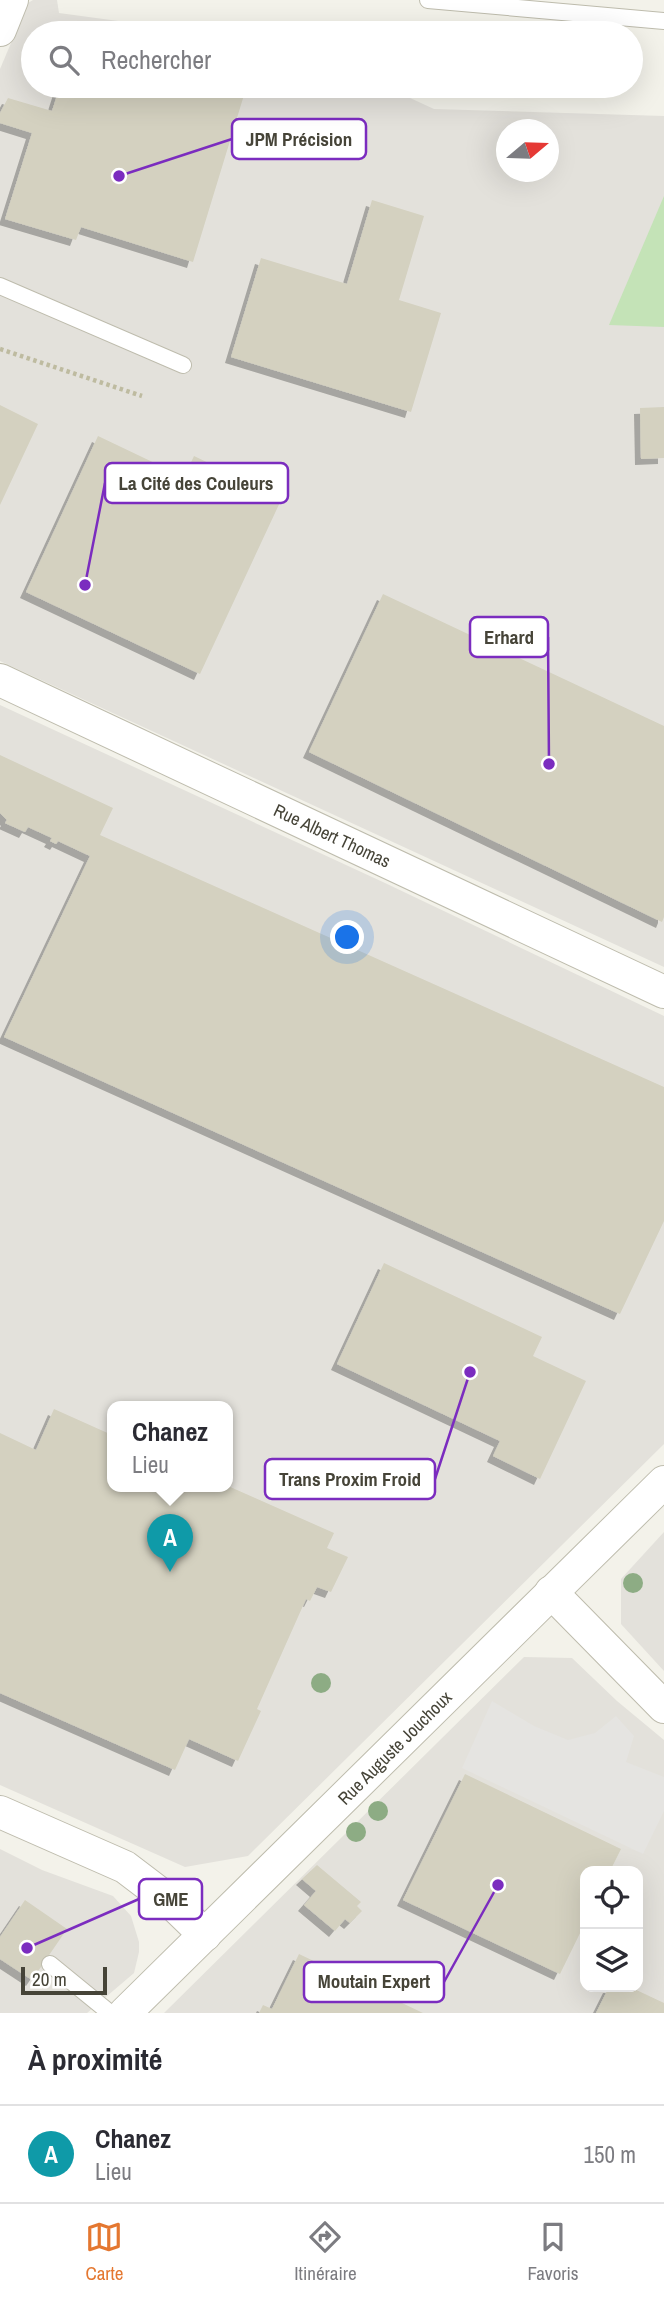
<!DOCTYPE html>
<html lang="fr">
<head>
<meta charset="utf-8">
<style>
	:root { --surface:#fff; --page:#f7f7f7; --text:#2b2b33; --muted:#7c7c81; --line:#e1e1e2; --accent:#e47730 }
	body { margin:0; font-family:"Archivo Narrow",sans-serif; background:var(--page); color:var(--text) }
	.controls { position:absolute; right:21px; bottom:21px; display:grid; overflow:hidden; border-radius:14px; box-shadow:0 7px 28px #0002 }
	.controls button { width:63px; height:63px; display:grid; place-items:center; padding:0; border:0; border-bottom:2px solid var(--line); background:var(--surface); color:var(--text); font:35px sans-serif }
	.compass { position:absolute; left:496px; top:119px; width:63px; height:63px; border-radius:50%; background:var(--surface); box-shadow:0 7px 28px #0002; rotate:71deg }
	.scale { position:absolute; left:21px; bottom:18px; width:86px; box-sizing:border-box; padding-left:7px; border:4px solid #464438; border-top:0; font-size:19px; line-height:24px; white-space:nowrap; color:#464438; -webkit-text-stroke:5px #fff; paint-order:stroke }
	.you { position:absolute; left:348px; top:938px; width:24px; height:24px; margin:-18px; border:5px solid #fff; border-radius:50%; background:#1a73e8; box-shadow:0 0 0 10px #1a73e833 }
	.badge { display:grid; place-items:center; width:46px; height:46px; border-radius:50%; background:var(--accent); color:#fff; font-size:23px; font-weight:700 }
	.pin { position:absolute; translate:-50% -58px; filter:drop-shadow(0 2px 4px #0008) }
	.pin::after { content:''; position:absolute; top:37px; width:24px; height:21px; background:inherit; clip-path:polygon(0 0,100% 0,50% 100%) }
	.popup { position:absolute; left:107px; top:1401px; width:126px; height:91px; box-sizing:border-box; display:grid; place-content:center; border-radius:14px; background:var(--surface); filter:drop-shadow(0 2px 5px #0005); font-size:23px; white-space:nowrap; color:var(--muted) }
	.popup b { font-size:26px; color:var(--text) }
	.popup::after { content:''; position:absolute; left:50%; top:100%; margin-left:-14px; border:14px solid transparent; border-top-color:var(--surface) }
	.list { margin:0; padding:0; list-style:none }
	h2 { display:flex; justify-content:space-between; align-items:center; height:91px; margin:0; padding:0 28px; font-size:30px }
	h2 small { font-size:23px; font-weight:400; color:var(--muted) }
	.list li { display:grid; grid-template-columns:46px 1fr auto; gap:21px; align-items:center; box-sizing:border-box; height:98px; padding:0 28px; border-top:2px solid var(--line) }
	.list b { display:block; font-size:26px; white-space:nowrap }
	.list p { margin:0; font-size:23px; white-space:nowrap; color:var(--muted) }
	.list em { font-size:23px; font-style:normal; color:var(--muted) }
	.icon { flex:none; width:38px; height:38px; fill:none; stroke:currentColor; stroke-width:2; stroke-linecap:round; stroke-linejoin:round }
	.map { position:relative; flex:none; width:664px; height:2013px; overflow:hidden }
	.search { position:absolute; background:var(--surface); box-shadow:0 7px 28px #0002; left:21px; right:21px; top:21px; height:77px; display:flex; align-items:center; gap:18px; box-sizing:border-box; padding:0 24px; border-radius:38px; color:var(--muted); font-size:26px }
	.sheet { height:189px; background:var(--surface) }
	nav { display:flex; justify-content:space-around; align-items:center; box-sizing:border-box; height:98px; border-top:2px solid var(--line); background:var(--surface); font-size:19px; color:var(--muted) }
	nav a { display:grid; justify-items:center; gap:4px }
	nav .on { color:var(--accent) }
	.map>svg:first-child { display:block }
	.industrial { fill:#e3e1db; fill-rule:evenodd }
	.green { fill:#c4e3b7 }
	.parking { fill:#e5e4e1 }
	.building { fill:#d4d1c0; filter:url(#shadow) }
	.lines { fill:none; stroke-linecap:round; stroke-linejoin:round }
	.lane-casing { stroke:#bebcad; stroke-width:18 }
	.street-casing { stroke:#bebcad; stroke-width:34 }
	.path { stroke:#bebba0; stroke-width:4.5; stroke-dasharray:3.5 3.5; stroke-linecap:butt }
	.lane { stroke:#fff; stroke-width:16 }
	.street { stroke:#fff; stroke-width:32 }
	.tree { fill:#8dac84 }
	.labels { text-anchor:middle; stroke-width:6; stroke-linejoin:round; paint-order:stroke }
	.street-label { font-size:18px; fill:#464438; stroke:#fff }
	.leader { fill:none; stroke:#7b2cbf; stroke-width:2.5 }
	.callout-dot { fill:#7b2cbf; stroke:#fff; stroke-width:2.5 }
	.callout { fill:#fff; stroke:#7b2cbf; stroke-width:2.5 }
	.callout-label { font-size:19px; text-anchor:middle; font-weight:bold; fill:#464438 }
</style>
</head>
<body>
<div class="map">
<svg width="664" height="2013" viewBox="0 0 664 2013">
	<defs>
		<filter id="shadow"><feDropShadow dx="-6" dy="6" stdDeviation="0" flood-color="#0004"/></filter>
	</defs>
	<rect width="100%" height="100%" fill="#f3f2ea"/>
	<g class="industrial">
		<path d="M33,0H57L59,13L207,33H33V86H384L434,109L664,116V967L0,661V69L28,3ZM506,130H548V172H506Z"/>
		<path d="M0,705L385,883L664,1016V1444L248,1856L185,1867L0,1785ZM112,1406H228V1486H112Z"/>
		<polygon points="664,1532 664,1671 621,1624 621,1579"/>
		<path d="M524,1657L572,1658L617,1701L664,1740V2013H164ZM585,1871H638V1987H585Z"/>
		<polygon points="0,1849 42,1870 113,1896 131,1916 139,1942 139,1952 134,1973 87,2013 0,2013"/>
	</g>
	<polygon class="green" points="664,196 664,327 609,325"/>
	<polygon class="parking" points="492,1701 534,1726 568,1740 595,1733 616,1716 634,1736 626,1762 664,1777 664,1811 643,1854 462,1768"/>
	<g class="building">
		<polygon points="60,86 216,86 244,95 193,262 81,227 76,240 5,219 32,133 0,123 0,113 8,98 52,111"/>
		<polygon points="372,200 424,216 399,300 441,313 411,412 231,357 261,258 347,284"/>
		<polygon points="0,405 38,424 0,505"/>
		<polygon points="664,407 664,458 641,459 640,408"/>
		<polygon points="98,436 184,477 194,456 282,498 200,674 26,592"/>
		<polygon points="383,594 664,726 664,917 662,922 309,752"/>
		<polygon points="0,755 113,808 100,835 664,1087 664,1221 620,1314 4,1037 90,856 58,841 56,844 50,841 52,838 28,827 25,832 5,823 7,820 0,813"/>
		<polygon points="384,1263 542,1337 533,1356 586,1381 540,1479 493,1456 500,1441 337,1364"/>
		<polygon points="54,1409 112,1435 112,1486 228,1486 334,1533 327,1548 348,1557 331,1592 317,1587 310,1601 306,1599 257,1709 261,1711 238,1761 189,1739 175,1770 0,1693 0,1433 36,1450"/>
		<polygon points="465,1774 621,1849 610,1871 585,1871 585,1923 560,1974 403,1900"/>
		<polygon points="317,1865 361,1902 357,1906 362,1911 350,1923 345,1919 335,1931 304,1905 316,1891 302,1879"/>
		<polygon points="25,1900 67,1929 32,1980 0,1959 0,1937"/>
		<polygon points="299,1954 423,2013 259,2013 263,2005 272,2009"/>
		<polygon points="609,1987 630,1987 664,2003 664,2013 596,2013"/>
	</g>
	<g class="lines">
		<g class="lane-casing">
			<g id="lane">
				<polyline points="428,0 664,21"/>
				<polyline points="0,286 183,365"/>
				<polyline points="50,1964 110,2013"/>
			</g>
		</g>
		<g class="street-casing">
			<g id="street">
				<polyline points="0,30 12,0"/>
				<polyline points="0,680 664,992"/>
				<polyline points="551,1592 664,1707"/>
				<polyline points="0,1812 125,1867 171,1902 205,1935"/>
				<polyline points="125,2013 664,1482"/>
			</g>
		</g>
		<polyline class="path" points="0,349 142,396"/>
		<use href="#lane" class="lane"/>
		<use href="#street" class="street"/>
	</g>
	<g class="tree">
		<circle cx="633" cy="1583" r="10"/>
		<circle cx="321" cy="1683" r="10"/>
		<circle cx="378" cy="1811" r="10"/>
		<circle cx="356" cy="1832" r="10"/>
	</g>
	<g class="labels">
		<g class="street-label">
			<text transform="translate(332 836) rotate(25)" y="6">Rue Albert Thomas</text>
			<text transform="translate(395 1748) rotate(-45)" y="6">Rue Auguste Jouchoux</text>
		</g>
	</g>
	<path class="leader" d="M119 176L232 139M85 585L105 483M549 764L548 637M470 1372L435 1479M27 1948L139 1899M498 1885L444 1982"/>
	<g class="callout-dot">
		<circle cx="119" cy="176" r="7"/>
		<circle cx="85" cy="585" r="7"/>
		<circle cx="549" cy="764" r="7"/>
		<circle cx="470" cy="1372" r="7"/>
		<circle cx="27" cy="1948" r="7"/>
		<circle cx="498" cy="1885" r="7"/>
	</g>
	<g class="callout">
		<rect x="232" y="119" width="134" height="40" rx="7"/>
		<rect x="105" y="463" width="183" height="40" rx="7"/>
		<rect x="470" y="617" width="78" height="40" rx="7"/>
		<rect x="265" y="1459" width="170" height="40" rx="7"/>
		<rect x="139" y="1879" width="63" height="40" rx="7"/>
		<rect x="304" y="1962" width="140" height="40" rx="7"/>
	</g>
	<g class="callout-label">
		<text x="299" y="146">JPM Précision</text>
		<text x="196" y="490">La Cité des Couleurs</text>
		<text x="509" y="644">Erhard</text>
		<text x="350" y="1486">Trans Proxim Froid</text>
		<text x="171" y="1906">GME</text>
		<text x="374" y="1988">Moutain Expert</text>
	</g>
</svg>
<div class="controls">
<button><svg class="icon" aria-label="locate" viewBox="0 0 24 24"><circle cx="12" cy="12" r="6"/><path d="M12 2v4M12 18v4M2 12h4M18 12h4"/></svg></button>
<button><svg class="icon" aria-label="layers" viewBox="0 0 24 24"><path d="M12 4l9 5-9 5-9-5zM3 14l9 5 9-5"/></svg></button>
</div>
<svg class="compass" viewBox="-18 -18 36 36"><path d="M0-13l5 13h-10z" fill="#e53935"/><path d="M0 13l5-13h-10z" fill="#7c7c81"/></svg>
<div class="scale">20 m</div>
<div class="you"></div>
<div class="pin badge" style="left:170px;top:1572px;background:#0f9aa8">A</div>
<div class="popup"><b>Chanez</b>Lieu</div>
<div class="search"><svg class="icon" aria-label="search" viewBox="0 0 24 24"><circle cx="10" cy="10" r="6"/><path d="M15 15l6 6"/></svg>Rechercher</div>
</div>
<section class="sheet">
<h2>À proximité<small></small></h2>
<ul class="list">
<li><span class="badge" style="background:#0f9aa8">A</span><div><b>Chanez</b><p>Lieu</p></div><em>150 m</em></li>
</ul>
</section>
<nav>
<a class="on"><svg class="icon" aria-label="map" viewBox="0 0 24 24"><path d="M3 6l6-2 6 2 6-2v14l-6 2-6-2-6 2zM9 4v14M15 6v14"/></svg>Carte</a>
<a><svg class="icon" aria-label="directions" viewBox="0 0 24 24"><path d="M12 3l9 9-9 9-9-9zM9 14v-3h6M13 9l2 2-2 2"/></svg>Itinéraire</a>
<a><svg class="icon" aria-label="saved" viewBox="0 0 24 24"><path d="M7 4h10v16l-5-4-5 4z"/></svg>Favoris</a>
</nav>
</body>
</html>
